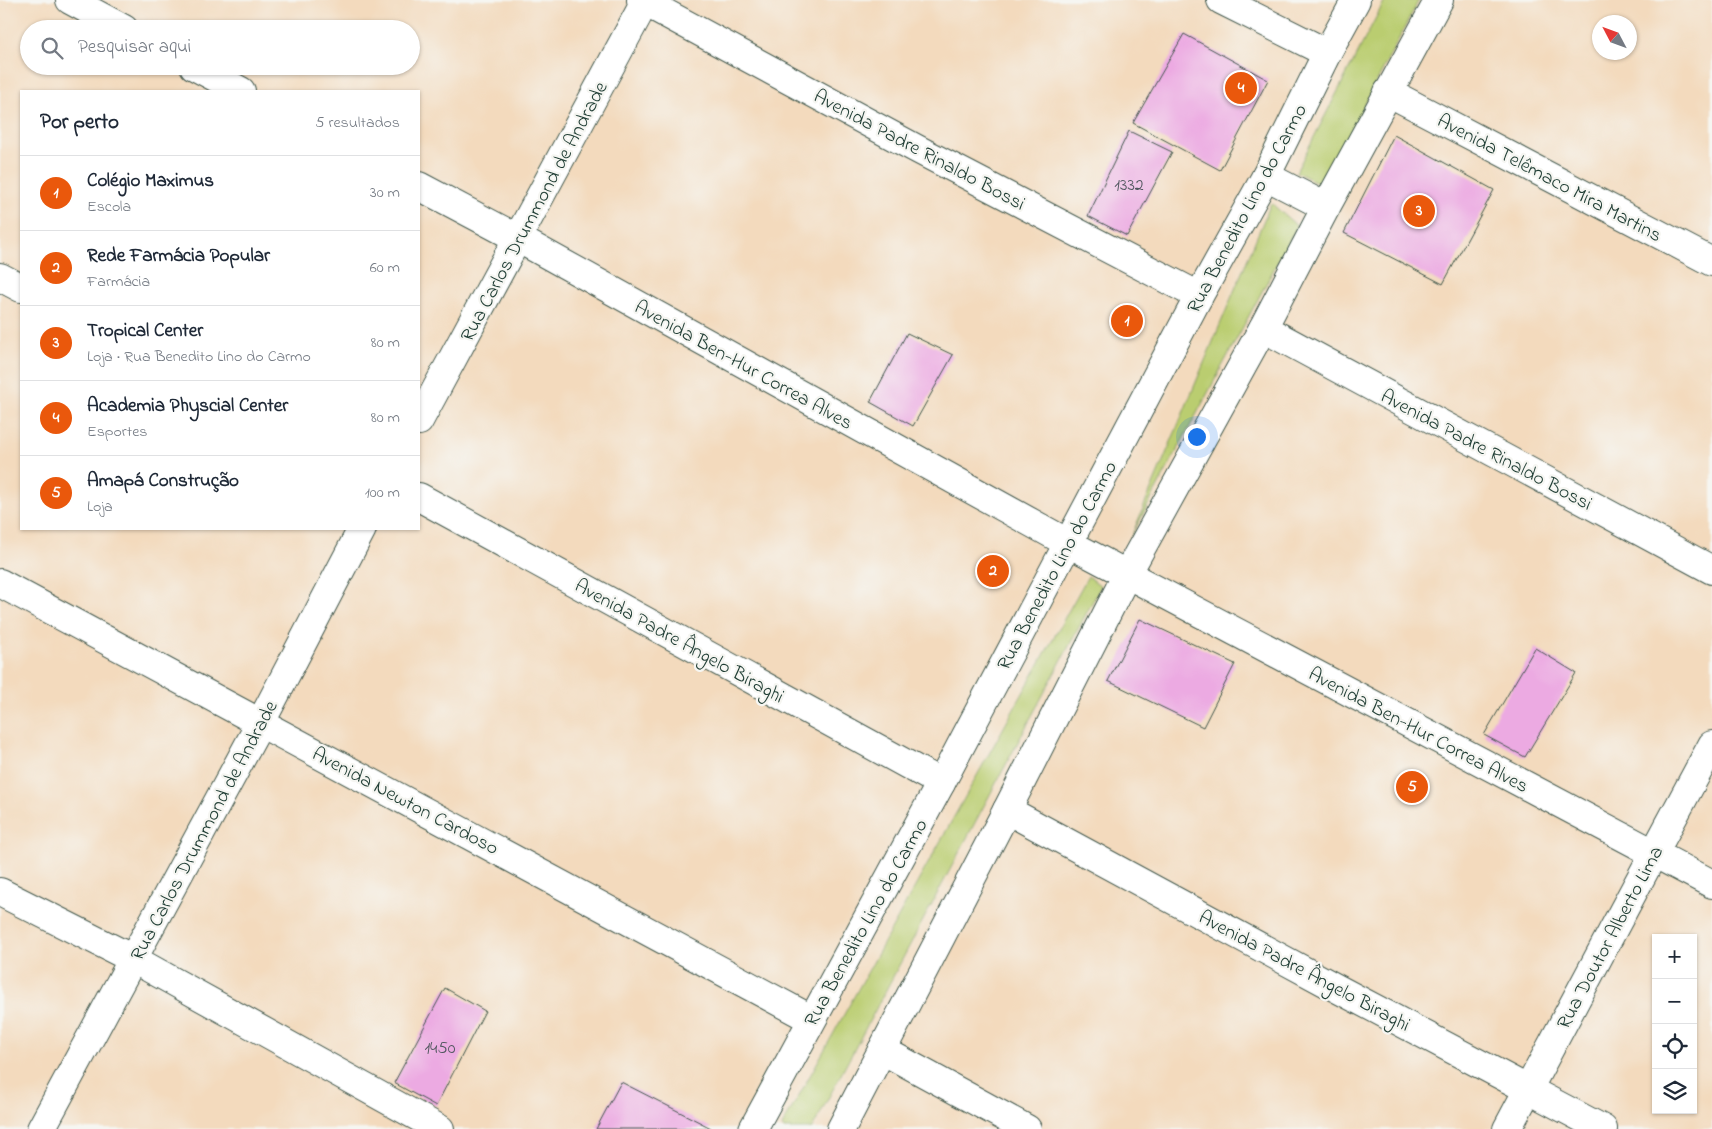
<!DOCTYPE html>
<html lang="pt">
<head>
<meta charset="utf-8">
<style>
	:root { --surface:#fff; --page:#f2f2f3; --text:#1f2937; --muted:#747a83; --line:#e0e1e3; --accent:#ea580c }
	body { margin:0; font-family:"Indie Flower",sans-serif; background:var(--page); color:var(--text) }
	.controls { position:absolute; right:15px; bottom:15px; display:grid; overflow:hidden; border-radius:0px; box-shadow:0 1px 4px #0004 }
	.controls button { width:45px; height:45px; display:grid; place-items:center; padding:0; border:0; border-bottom:1px solid var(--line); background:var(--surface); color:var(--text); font:25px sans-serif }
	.compass { position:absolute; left:1592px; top:15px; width:45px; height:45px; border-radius:50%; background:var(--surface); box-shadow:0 1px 4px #0004; rotate:311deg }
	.you { position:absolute; left:1196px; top:436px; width:18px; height:18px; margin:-12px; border:4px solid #fff; border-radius:50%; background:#1a73e8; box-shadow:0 0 0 8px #1a73e833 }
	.badge { display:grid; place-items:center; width:32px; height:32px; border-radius:50%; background:var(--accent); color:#fff; font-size:16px; font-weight:700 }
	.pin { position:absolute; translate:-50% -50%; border:2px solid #fff; box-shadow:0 1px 5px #0006 }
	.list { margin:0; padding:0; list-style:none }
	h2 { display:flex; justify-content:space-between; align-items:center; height:65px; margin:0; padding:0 20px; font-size:21px }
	h2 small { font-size:16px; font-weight:400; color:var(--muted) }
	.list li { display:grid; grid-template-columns:32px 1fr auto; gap:15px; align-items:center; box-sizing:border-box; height:75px; padding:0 20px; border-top:1px solid var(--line) }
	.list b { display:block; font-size:19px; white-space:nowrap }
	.list p { margin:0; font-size:16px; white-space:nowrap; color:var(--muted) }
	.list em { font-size:16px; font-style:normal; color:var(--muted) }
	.icon { flex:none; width:28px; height:28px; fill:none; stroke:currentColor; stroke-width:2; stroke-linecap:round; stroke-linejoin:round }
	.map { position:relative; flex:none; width:1712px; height:1129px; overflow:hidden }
	.search { position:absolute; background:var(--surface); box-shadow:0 1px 4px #0004; left:20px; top:20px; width:400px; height:55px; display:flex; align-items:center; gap:12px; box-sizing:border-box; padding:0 18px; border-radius:28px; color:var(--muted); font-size:19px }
	.panel { position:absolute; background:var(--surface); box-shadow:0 1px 4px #0004; left:20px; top:90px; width:400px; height:440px; border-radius:0px }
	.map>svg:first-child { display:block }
	.green { fill:#bacd70; stroke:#6c8552 }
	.building { fill:#ecaae2 }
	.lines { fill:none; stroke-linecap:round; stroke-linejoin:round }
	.minor-casing { stroke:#3f5549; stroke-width:30 }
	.tertiary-casing { stroke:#3f5549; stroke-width:30 }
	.secondary-casing { stroke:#3f5549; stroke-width:30 }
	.minor { stroke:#fff; stroke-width:28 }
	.tertiary { stroke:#fff; stroke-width:28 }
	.secondary { stroke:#fff; stroke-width:28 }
	.labels { text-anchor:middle; stroke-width:4.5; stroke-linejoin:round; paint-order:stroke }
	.number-label { font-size:18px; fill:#525860 }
	.street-label { font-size:20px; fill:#1f3d34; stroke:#f6f6f2 }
</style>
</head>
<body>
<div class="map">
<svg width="1712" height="1129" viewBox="0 0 1712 1129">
	<rect width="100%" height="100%" fill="#f6f6f2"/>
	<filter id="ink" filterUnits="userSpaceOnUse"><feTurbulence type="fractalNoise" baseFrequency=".02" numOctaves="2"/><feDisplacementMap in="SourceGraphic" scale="10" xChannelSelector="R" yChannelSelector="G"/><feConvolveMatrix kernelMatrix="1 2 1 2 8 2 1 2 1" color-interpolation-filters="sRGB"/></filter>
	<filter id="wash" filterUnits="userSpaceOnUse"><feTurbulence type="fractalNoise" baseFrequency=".0096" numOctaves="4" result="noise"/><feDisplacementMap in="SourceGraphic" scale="20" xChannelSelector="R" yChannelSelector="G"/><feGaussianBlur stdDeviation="1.12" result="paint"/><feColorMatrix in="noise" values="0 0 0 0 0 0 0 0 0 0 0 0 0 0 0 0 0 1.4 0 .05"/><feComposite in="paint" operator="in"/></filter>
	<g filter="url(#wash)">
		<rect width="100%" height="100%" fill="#f3dabd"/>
		<g class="green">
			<polygon points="1385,0 1419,0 1323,185 1296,172"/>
			<polygon points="1271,203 1297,226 1132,535"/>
			<polygon points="1088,576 1101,586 812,1129 784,1129 782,1126"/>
		</g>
		<g id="blocks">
			<g class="building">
				<polygon points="1184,34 1268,80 1220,170 1133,123"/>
				<polygon points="1129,131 1172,152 1127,236 1088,216"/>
				<polygon points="1394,135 1494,190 1443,284 1344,233"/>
				<polygon points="907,333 953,355 913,426 870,402"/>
				<polygon points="1140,619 1235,664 1203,727 1108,681"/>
				<polygon points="1535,648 1576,673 1525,757 1484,735"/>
				<polygon points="445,988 485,1011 436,1106 394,1083"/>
				<polygon points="621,1082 711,1128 710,1129 596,1129"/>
			</g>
		</g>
	</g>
	<g filter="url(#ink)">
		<use href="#blocks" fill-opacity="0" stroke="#3f5549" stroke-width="1"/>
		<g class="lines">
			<g class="minor-casing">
				<g id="minor">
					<polyline points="70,0 124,29"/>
					<polyline points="641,0 917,149 1199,296"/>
					<polyline points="1221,0 1327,53"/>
					<polyline points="194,66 241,91"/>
					<polyline points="1388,92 1712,262"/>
					<polyline points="419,186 519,239 1068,543"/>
					<polyline points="0,277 21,288"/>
					<polyline points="1263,328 1712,570"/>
					<polyline points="419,421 646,0"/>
					<polyline points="419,497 941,783"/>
					<polyline points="0,583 811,1019"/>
					<polyline points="1007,810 1338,989 1603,1129"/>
					<polyline points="0,892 133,959 440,1129"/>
					<polyline points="882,1050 1027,1129"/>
					<polyline points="41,1129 261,722 362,529"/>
					<polyline points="1507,1129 1654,853"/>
				</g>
			</g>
			<g class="tertiary-casing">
				<polyline id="tertiary" points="1654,853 1712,745"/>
			</g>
			<g class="secondary-casing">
				<g id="secondary">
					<polyline points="1266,176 1326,207"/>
					<polyline points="1068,543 1712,884"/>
					<polyline points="753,1129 941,783 1199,296 1266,176 1327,53 1356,0"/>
					<polyline points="841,1129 1007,810 1127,574 1263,328 1326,207 1439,0"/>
				</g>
			</g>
			<use href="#minor" class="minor"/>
			<use href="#tertiary" class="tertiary"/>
			<use href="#secondary" class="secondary"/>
		</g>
	</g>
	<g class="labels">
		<g class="number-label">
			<text x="1129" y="190">1332</text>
			<text x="440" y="1053">1450</text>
		</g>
		<g class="street-label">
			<text transform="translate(920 149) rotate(28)" y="7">Avenida Padre Rinaldo Bossi</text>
			<text transform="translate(1550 177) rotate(28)" y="7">Avenida Telêmaco Mira Martins</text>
			<text transform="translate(1246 208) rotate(-62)" y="7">Rua Benedito Lino do Carmo</text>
			<text transform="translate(533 211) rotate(-62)" y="7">Rua Carlos Drummond de Andrade</text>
			<text transform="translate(744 364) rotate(29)" y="7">Avenida Ben-Hur Correa Alves</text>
			<text transform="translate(1487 449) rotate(28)" y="7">Avenida Padre Rinaldo Bossi</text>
			<text transform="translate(1056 565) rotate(-62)" y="7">Rua Benedito Lino do Carmo</text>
			<text transform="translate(680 640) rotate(29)" y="7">Avenida Padre Ângelo Biraghi</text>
			<text transform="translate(1419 729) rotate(28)" y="7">Avenida Ben-Hur Correa Alves</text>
			<text transform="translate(406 800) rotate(28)" y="7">Avenida Newton Cardoso</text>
			<text transform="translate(203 830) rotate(-62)" y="7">Rua Carlos Drummond de Andrade</text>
			<text transform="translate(865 922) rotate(-61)" y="7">Rua Benedito Lino do Carmo</text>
			<text transform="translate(1609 937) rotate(-62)" y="7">Rua Doutor Alberto Lima</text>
			<text transform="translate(1305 970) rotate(28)" y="7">Avenida Padre Ângelo Biraghi</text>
		</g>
	</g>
</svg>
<div class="controls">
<button>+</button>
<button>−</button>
<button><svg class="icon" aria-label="locate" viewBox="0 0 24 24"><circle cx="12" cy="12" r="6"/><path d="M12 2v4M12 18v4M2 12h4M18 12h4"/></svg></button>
<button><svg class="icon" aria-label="layers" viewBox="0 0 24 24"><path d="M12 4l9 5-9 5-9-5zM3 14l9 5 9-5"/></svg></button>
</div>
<svg class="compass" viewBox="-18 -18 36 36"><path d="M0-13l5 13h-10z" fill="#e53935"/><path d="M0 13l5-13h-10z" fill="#747a83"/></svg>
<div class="you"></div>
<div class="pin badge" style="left:1127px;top:321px">1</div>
<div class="pin badge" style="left:993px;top:571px">2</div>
<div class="pin badge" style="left:1419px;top:211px">3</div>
<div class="pin badge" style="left:1241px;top:88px">4</div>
<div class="pin badge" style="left:1412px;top:787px">5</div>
<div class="search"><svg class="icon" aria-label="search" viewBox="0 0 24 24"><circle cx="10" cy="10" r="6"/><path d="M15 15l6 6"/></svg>Pesquisar aqui</div>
<section class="panel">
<h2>Por perto<small>5 resultados</small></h2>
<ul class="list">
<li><span class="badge">1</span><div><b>Colégio Maximus</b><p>Escola</p></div><em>30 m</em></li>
<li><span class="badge">2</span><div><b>Rede Farmácia Popular</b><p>Farmácia</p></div><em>60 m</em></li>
<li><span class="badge">3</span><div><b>Tropical Center</b><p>Loja · Rua Benedito Lino do Carmo</p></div><em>80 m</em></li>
<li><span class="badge">4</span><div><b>Academia Physcial Center</b><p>Esportes</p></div><em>80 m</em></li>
<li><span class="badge">5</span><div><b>Amapá Construção</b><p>Loja</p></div><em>100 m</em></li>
</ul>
</section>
</div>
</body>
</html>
